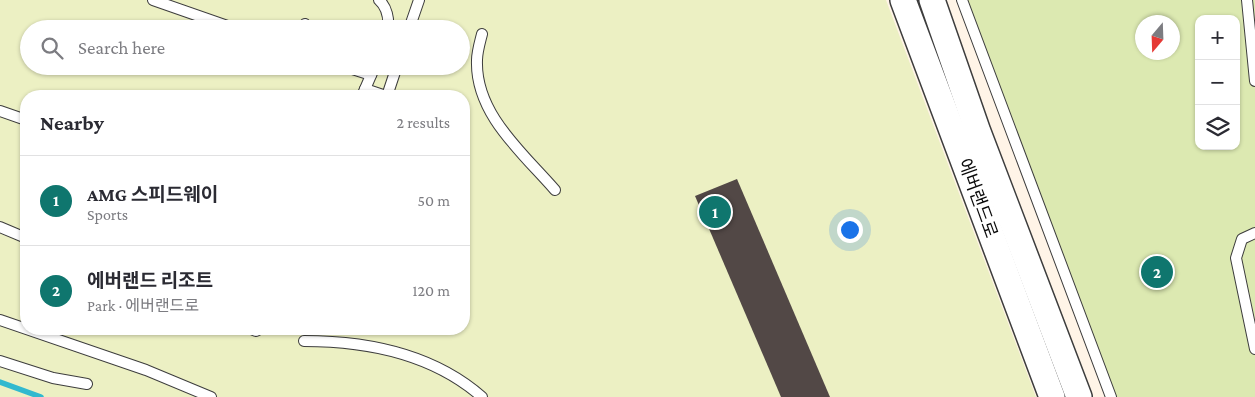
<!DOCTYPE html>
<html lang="en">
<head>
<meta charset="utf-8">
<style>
	:root { --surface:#fff; --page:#f7f7f7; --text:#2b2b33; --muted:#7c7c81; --line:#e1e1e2; --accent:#0f766e }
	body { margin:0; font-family:"Crimson Pro","Noto Sans KR",serif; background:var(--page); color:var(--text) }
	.controls { position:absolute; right:15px; top:15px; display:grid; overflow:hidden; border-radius:10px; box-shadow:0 1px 4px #0004 }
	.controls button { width:45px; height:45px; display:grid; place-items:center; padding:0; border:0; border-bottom:1px solid var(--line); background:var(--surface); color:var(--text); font:25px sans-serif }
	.compass { position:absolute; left:1135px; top:15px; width:45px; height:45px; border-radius:50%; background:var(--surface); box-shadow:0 1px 4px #0004; rotate:199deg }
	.you { position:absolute; left:849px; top:229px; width:18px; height:18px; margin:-12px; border:4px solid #fff; border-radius:50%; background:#1a73e8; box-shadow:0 0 0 8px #1a73e833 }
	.badge { display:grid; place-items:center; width:32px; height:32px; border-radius:50%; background:var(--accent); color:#fff; font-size:16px; font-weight:700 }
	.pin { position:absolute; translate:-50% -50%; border:2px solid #fff; box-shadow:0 1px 5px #0006 }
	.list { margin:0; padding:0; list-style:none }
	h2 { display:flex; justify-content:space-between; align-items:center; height:65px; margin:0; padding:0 20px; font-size:21px }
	h2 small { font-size:16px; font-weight:400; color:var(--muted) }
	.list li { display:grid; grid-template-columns:32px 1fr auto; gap:15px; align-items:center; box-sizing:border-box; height:90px; padding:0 20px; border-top:1px solid var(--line) }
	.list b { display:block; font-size:19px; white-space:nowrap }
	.list p { margin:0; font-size:16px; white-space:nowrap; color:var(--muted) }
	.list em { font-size:16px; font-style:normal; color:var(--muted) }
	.icon { flex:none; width:28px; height:28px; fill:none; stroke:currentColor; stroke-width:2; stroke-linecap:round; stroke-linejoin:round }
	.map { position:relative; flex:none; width:1255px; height:397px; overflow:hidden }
	.search { position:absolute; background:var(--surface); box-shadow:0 1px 4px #0004; left:20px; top:20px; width:450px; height:55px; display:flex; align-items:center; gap:12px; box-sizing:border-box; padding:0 18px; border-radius:28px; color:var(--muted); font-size:19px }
	.panel { position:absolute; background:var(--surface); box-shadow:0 1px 4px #0004; left:20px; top:90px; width:450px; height:245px; border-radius:20px }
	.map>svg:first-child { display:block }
	.park { fill:#dce9b1; fill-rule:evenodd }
	.pitch { fill:#ecf0c3; fill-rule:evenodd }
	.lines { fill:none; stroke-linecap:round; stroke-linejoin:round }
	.stream { stroke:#31b9cf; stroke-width:5.5 }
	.building { fill:#524846 }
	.service-casing { stroke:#3d3d3d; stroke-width:12 }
	.tertiary-casing { stroke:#3d3d3d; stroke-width:28 }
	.service { stroke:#fff; stroke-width:10 }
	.tertiary { stroke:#fff; stroke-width:25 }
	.labels { text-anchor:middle; stroke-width:5; stroke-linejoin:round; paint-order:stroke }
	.street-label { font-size:18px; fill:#0a0a0a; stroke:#fff }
</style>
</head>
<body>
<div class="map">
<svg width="1255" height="397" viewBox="0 0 1255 397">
	<rect width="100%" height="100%" fill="#fff4e7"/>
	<path class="park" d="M958,0H1255V397H1106ZM1199,19H1236V146H1199ZM1142,22H1172V52H1142Z"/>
	<path class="pitch" d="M0,0H886L1036,397H0ZM29,29H461V66H29ZM26,96H464V329H26Z"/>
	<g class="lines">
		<polyline class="stream" points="0,382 41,397"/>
	</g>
	<polygon class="building" points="737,179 830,397 781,397 695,196"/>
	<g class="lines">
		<g class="service-casing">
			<g id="service">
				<polyline points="153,0 236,29"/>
				<path d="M379,0C387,7 389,19 388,29"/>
				<polyline points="962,0 1111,397"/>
				<polyline points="1247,0 1255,81"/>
				<polyline points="304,29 305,24"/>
				<polyline points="409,29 419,0"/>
				<path d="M482,34C480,42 477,52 477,60C475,114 523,153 555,190"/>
				<polyline points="242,66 257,66"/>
				<polyline points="343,66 371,75"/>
				<polyline points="159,68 172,66"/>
				<polyline points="365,89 386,96"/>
				<polyline points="362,96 375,66"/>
				<polyline points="387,96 397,66"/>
				<polyline points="0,111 26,120"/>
				<polyline points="0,227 26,238"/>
				<polyline points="1255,233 1242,239 1236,258 1255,349"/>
				<polyline points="0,320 146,370 211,397"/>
				<polyline points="251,329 256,331 260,329"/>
				<path d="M304,341C367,341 433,354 482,397"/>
				<polyline points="0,361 53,378 87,384"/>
			</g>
		</g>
		<g class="tertiary-casing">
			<g id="tertiary">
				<polyline points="903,0 1052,397"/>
				<polyline points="932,0 978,132 1079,397"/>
			</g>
		</g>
		<use href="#service" class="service"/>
		<use href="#tertiary" class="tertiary"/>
	</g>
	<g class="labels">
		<g class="street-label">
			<text transform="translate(978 198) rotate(70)" y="6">에버랜드로</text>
		</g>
	</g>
</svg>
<div class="controls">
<button>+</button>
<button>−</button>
<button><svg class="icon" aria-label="layers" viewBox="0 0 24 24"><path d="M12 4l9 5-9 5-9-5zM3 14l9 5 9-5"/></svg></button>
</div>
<svg class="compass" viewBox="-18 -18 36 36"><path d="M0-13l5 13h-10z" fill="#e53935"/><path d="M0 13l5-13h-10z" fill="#7c7c81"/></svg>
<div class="you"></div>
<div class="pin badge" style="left:715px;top:212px">1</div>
<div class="pin badge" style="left:1157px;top:272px">2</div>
<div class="search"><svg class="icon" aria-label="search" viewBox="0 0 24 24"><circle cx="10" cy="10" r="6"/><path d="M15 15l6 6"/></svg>Search here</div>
<section class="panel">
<h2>Nearby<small>2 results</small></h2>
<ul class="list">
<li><span class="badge">1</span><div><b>AMG 스피드웨이</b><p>Sports</p></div><em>50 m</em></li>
<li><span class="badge">2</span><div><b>에버랜드 리조트</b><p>Park · 에버랜드로</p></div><em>120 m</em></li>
</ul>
</section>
</div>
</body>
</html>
